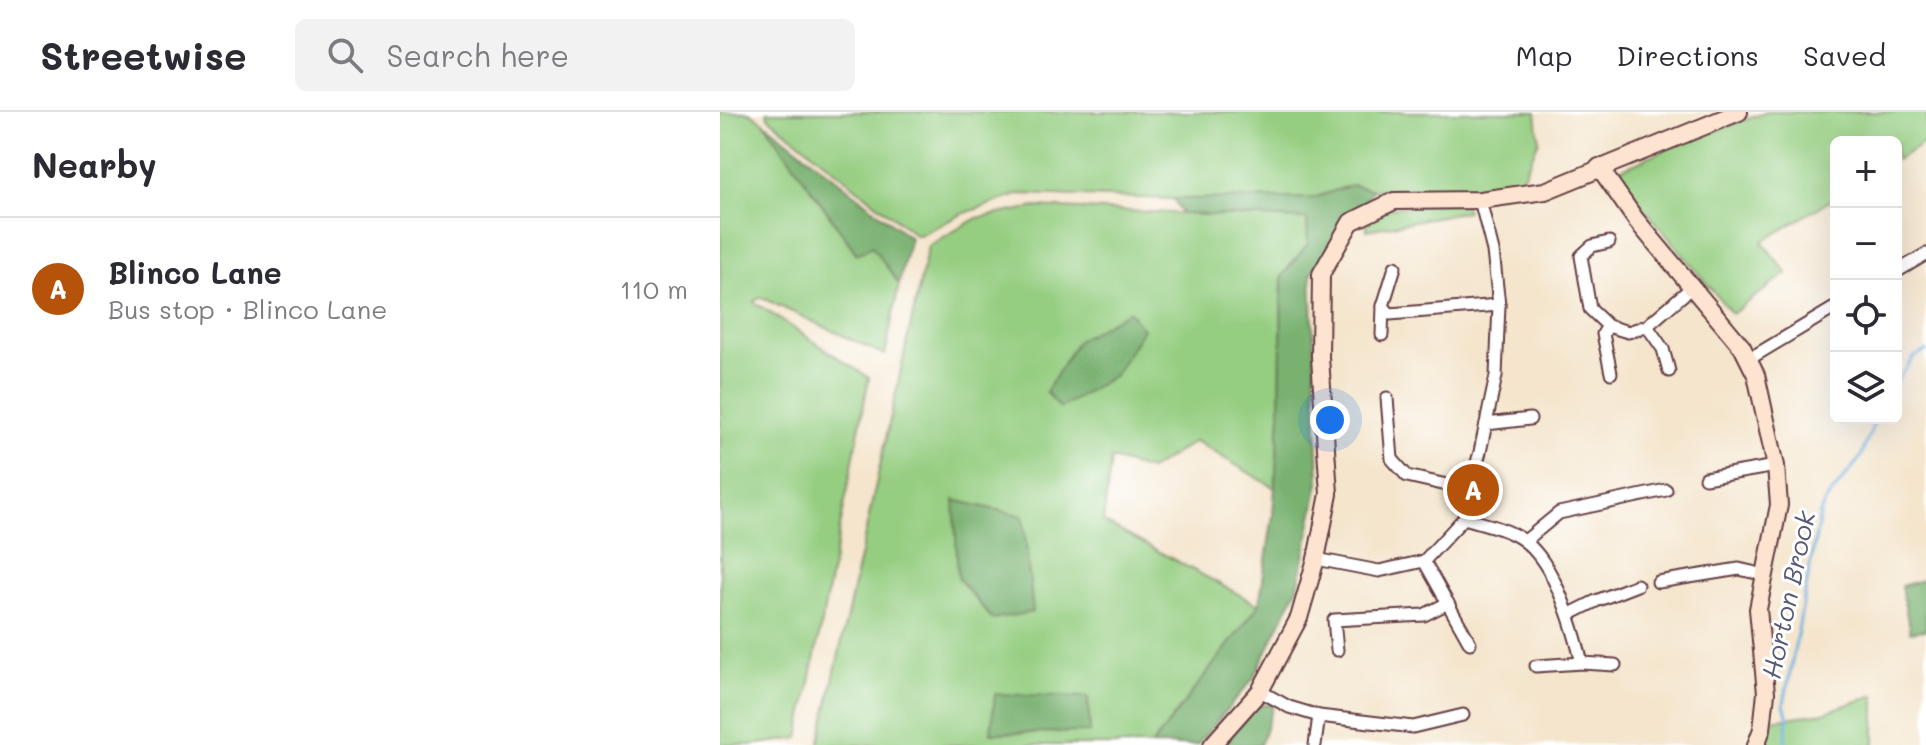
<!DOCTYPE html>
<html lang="en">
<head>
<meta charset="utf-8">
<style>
	:root { --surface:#fff; --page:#f2f2f3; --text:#2b2b33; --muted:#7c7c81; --line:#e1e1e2; --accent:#b45309 }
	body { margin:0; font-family:Mali,sans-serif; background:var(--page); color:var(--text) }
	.controls { position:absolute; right:24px; top:24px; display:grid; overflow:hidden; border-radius:12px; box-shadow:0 8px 32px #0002 }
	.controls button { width:72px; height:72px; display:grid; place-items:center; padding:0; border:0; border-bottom:2px solid var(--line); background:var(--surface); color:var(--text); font:40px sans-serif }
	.you { position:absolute; left:610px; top:308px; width:28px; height:28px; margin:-20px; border:6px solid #fff; border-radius:50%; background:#1a73e8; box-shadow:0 0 0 12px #1a73e833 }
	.badge { display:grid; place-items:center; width:52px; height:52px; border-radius:50%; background:var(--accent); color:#fff; font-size:26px; font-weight:700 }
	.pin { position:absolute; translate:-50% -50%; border:4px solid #fff; box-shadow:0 2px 8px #0006 }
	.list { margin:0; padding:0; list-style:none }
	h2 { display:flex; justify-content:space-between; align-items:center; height:104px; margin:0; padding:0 32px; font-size:34px }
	h2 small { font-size:26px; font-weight:400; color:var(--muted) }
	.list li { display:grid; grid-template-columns:52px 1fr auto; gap:24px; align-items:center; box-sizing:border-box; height:144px; padding:0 32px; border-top:2px solid var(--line) }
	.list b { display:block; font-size:30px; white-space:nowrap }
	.list p { margin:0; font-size:26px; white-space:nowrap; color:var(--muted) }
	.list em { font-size:26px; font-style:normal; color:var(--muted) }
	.icon { flex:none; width:44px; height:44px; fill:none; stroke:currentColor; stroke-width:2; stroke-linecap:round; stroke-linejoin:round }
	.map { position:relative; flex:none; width:1206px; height:633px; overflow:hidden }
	header { display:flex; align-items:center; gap:48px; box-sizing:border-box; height:112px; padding:0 40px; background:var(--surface); border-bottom:2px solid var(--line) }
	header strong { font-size:38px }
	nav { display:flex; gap:44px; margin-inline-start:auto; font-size:28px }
	.search { width:560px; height:72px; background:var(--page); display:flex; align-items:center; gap:20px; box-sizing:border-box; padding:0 28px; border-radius:12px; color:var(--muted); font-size:30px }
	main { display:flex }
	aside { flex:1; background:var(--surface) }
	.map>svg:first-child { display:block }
	.green { fill:#95ce81; stroke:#707656; stroke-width:2 }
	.forest { fill:#78b16f; stroke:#61684d; stroke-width:2 }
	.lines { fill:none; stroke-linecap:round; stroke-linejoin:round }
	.stream { stroke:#69afdf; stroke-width:3 }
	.street-casing { stroke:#643d43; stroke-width:15 }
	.secondary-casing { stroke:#643d43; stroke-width:20 }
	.street { stroke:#fff; stroke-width:11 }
	.secondary { stroke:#fde4d0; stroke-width:16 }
	.labels { text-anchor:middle; stroke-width:6; stroke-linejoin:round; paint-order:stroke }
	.water-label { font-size:26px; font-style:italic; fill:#565973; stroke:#fff }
</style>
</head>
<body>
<header>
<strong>Streetwise</strong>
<div class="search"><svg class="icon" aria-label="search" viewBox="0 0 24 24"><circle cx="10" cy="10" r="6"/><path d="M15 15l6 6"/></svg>Search here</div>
<nav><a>Map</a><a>Directions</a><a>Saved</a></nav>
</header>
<main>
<aside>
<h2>Nearby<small></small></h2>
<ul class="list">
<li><span class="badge">A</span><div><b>Blinco Lane</b><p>Bus stop · Blinco Lane</p></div><em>110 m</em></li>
</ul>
</aside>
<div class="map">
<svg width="1206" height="633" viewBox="0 0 1206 633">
	<rect width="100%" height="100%" fill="#fff"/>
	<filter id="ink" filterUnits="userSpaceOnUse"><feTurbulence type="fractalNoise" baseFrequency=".0125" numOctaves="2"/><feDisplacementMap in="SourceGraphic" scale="16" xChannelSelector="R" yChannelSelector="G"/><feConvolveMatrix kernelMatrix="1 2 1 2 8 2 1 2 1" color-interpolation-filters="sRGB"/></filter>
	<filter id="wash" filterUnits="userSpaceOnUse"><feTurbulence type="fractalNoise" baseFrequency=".006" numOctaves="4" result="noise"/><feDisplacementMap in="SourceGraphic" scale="32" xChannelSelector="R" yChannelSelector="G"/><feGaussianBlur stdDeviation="1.8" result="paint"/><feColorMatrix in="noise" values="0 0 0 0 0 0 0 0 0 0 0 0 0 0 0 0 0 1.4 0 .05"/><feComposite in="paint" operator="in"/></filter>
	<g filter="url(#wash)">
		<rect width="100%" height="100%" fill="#f4e5cc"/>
		<g class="green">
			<polygon points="0,0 29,0 44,10 136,141 152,134 179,172 165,243 40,185 34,190 149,266 79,626 31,633 0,633"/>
			<polygon points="47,0 816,0 819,29 798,74 653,78 632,73 593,86 453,87 300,82 242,102 197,124 48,5"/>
			<polygon points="1047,0 1206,0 1206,30 1176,48 1176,30 1116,30 1116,85 1042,130 1067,161 1012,202 894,60 963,30"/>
			<polygon points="743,89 747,99 647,118 646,106 660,97"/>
			<polygon points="316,95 588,107 588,132 562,164 560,303 555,376 475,329 430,358 391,347 383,410 539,493 432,633 99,633 208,134 257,106"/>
			<polygon points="1155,583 1155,633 1043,633 1051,608 1103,601"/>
		</g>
		<g class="forest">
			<polygon points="44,10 190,126 179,172 152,134 137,142"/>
			<polygon points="632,73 653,78 591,162 599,370 578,475 533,567 477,633 432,633 539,493 553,403 560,303 562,164 588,132 587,107 462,102 453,87 593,86"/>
			<polygon points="409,199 423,217 395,263 340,296 326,280 357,229"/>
			<polygon points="234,388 303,404 313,500 272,507 238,466"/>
			<polygon points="1206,467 1206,518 1190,520 1181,474"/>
			<polygon points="275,582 368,585 370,620 271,621"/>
			<polygon points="554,592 540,633 504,633 536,594"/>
		</g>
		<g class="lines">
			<g class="stream">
				<polyline points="1176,271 1194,245 1206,239"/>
				<polyline points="1065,633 1068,606 1064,592 1100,402 1104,391 1140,346 1156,306"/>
			</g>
		</g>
	</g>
	<g filter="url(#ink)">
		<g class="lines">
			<g class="street-casing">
				<g id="street">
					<polyline points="889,130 872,134 861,144 870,197 888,214 908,220 927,214 971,176"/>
					<polyline points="675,155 663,194 670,202 779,193"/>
					<polyline points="1176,160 1206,142"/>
					<polyline points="888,214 883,222 891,261"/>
					<polyline points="927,214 943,237 949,259"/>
					<polyline points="662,223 663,194"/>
					<polyline points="1029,247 1116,195"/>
					<polyline points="667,286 672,347 687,364 749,378"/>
					<polyline points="766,312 810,307"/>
					<polyline points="985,366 1056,354"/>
					<path d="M744,406C764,412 786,416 803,428C835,451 853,514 862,551L895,553"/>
					<polyline points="805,429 839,401 946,378"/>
					<polyline points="596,447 659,459 704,449 744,406 749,378 760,340 776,264 779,193 773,139 760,88"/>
					<polyline points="704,449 750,531"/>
					<polyline points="938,470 1019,457 1045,463"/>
					<polyline points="850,502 876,489 917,473"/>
					<polyline points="617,538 614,508 704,503 728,491"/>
					<polyline points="816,554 862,551"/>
					<polyline points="540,579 569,595 599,604 693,615 743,603"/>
					<polyline points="595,633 599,604"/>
				</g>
			</g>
			<g class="secondary-casing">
				<g id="secondary">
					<polyline points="879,55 916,108 1022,235 1036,263 1056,354 1059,393 1038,497 1046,581 1042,617 1036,633"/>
					<polyline points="492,633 540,579 579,506 596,447 609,382 600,245 601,162 631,110 674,89 760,88 825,79 1019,0"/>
				</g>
			</g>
			<use href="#street" class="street"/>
			<use href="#secondary" class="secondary"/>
		</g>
	</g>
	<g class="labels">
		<g class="water-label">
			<text transform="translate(1069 483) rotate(-78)" y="9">Horton Brook</text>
		</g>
	</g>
</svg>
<div class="controls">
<button>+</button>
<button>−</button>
<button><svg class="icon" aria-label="locate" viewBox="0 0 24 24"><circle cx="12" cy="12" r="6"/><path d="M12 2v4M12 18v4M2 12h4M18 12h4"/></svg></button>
<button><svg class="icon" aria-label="layers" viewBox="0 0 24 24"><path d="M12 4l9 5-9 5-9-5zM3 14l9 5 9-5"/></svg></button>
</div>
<div class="you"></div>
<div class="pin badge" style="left:753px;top:378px">A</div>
</div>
</main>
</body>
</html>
